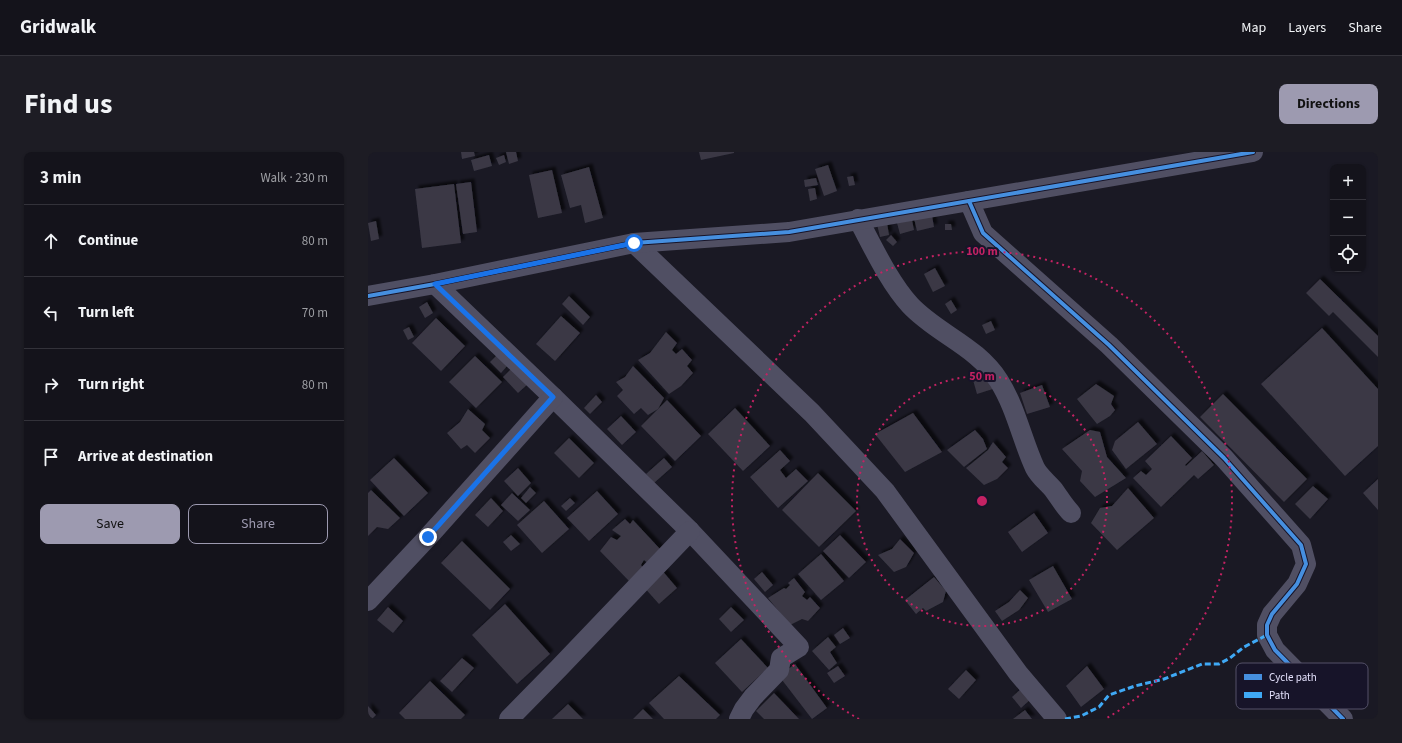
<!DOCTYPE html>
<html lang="en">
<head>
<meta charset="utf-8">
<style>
	:root { --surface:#14131b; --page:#1d1c24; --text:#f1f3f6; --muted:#9d9ea3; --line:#33323a; --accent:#9d9ab0 }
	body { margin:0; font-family:"Source Sans 3",sans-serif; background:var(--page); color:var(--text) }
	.controls { position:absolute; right:12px; top:12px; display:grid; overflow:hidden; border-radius:8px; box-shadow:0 1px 3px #0004 }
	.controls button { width:36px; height:36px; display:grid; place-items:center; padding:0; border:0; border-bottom:1px solid var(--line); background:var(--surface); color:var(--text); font:20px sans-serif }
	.stop { position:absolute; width:12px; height:12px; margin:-9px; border:3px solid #1a73e8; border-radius:50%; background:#fff }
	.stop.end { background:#1a73e8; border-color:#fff; box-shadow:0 1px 4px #0008 }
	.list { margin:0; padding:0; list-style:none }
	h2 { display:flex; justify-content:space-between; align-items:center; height:52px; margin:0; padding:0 16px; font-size:17px }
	h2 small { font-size:13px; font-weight:400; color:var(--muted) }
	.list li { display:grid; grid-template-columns:26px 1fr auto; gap:12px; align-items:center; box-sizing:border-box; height:72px; padding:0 16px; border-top:1px solid var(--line) }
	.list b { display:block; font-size:15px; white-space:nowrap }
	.list em { font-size:13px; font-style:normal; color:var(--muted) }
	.actions { display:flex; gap:8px; padding:12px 16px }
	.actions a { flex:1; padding:9px 0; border:1px solid var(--accent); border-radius:8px; text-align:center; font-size:14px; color:var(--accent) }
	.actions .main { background:var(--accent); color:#111 }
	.icon { flex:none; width:22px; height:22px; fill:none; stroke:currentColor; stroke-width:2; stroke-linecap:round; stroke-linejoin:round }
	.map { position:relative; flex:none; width:1010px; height:567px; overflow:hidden; border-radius:8px }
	header { display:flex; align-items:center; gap:24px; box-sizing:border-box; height:56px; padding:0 20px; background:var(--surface); border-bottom:1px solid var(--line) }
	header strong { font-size:19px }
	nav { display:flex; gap:22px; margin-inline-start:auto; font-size:14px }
	.intro { display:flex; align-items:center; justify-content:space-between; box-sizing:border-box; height:96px; padding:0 24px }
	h1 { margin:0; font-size:28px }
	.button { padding:10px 18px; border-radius:8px; background:var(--accent); color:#111; font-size:14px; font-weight:700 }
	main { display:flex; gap:24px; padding:0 24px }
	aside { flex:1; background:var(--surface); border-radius:8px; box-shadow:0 1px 3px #0004 }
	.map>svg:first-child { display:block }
	.building { fill:#3a3845; filter:url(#shadow) }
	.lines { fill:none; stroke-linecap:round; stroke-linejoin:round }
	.minor { stroke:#504f63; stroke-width:20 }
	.quiet { stroke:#3fa9f5; stroke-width:3; stroke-dasharray:6 3; stroke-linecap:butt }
	.cycleway-casing { stroke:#171429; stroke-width:6 }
	.cycleway { stroke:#468fdf; stroke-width:4 }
	.route { stroke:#1a73e8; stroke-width:5 }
	.ring { fill:none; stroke:#c42263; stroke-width:2; stroke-dasharray:2 4 }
	.key { fill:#171429; stroke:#545168; stroke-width:1 }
	.key-label { font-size:11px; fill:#e3e0fb }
	.centre { fill:#c42263; stroke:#171429; stroke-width:2 }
	.ring-label { font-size:12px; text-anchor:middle; font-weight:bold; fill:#c42263; stroke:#171429; stroke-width:4; stroke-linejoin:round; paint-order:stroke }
</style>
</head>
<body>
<header>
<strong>Gridwalk</strong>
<nav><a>Map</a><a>Layers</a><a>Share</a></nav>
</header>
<div class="intro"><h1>Find us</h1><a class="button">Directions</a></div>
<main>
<aside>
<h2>3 min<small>Walk · 230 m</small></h2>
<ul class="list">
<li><svg class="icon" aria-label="ahead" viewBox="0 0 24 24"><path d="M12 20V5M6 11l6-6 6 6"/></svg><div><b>Continue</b></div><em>80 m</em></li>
<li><svg class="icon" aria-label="left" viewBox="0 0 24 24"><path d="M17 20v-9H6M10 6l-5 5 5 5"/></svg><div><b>Turn left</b></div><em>70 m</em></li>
<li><svg class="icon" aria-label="right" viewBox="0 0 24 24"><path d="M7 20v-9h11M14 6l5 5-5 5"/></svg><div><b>Turn right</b></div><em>80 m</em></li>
<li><svg class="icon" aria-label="arrive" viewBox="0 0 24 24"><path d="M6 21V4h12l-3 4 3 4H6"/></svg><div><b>Arrive at destination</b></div></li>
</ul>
<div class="actions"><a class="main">Save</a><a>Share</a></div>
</aside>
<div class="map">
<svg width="1010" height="567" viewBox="0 0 1010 567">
	<defs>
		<filter id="shadow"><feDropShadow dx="3.5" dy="-3.5" stdDeviation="1" flood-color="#0009"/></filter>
	</defs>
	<rect width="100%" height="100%" fill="#1a1924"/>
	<g class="building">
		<polygon points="93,0 106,0 107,4 94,7"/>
		<polygon points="138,0 148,0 150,9 141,12"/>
		<polygon points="331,0 366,0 366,1 333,8"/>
		<polygon points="121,3 124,14 106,19 103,8"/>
		<polygon points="136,3 138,10 131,13 128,6"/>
		<polygon points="460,13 469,39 456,44 447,17"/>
		<polygon points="221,15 235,66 217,71 213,53 202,56 193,23"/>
		<polygon points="184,18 194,61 170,66 161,23"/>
		<polygon points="485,24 487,33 481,34 479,25"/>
		<polygon points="448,26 450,33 437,35 436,28"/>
		<polygon points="103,30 109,80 95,82 88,32"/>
		<polygon points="86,32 93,91 54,96 47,37"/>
		<polygon points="447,36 449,47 442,49 440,37"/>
		<polygon points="563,58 566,75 549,79 545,62"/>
		<polygon points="544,68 546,78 532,82 529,71"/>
		<polygon points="8,69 11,87 3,89 0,71"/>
		<polygon points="519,71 521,83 512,85 509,72"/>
		<polygon points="577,72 583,72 584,78 577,78"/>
		<polygon points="523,83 529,90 525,94 518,88"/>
		<polygon points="567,116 577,134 565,140 556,122"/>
		<polygon points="952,127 1010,184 1010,205 965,160 961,164 938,141"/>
		<polygon points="201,144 222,165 215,173 194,152"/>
		<polygon points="583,148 589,158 583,162 577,152"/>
		<polygon points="59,150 65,161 57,166 51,155"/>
		<polygon points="193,164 212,181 187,209 168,192"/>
		<polygon points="68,166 97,194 73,219 44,191"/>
		<polygon points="623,169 627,178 618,182 614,173"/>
		<polygon points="41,175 46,185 40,188 35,178"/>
		<polygon points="954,176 1010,237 1010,294 977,324 893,232"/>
		<polygon points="298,180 309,191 304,198 308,202 314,197 324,208 319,214 325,221 313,234 301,242 270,208 282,201"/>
		<polygon points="129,203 140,213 133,221 122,210"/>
		<polygon points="107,204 134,230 108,256 81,230"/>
		<polygon points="146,214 161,231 150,241 135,225"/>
		<polygon points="265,214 296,246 290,257 280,263 273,256 266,262 249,244 255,238 248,230 257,225"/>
		<polygon points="624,223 628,236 609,242 605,228"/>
		<polygon points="728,232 746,244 743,252 747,258 742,264 729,272 709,247"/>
		<polygon points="674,233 682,255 659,262 652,241"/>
		<polygon points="855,242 939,327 916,350 832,265"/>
		<polygon points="228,243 234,250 222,262 216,256"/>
		<polygon points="299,248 333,284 307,309 273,274"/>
		<polygon points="367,256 402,294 375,319 340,282"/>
		<polygon points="100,257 117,272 114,278 122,286 107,301 99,293 93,297 79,281 92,270"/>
		<polygon points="545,261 574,300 537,320 507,282"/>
		<polygon points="253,264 268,280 254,293 239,277"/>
		<polygon points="770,270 789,292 758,317 744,298 747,289"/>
		<polygon points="607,278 615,287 619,297 596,315 579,298"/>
		<polygon points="722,278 732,280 739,305 758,326 727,345 712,329 714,319 694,297"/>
		<polygon points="803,284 824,306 817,313 818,314 834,299 846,313 830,327 826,323 793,355 765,326 773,319 778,323 784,317 777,309"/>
		<polygon points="201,286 226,311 211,326 186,301"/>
		<polygon points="625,290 638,305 634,310 640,316 629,327 616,333 598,316 620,298"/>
		<polygon points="412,298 422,309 412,318 418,326 428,317 440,329 410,356 382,325"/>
		<polygon points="26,306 60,341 36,364 2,328"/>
		<polygon points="296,306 304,315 286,331 278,322"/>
		<polygon points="150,316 163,331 150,344 136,329"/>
		<polygon points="450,321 488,359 451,395 414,358"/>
		<polygon points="1010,327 1010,358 995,341"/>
		<polygon points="945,334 960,347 942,367 927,352"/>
		<polygon points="162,335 168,341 158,351 153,346"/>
		<polygon points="760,336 786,366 749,398 723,371 732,356 744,354"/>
		<polygon points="3,338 32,366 20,377 9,375 0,384 0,341"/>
		<polygon points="229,339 250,362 221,389 199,366"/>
		<polygon points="144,341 162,358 150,369 133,353"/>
		<polygon points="123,346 135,359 120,375 107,363"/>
		<polygon points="202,346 207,351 198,359 193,354"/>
		<polygon points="176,349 201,377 174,401 149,373"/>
		<polygon points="666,361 680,381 654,400 640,380"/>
		<polygon points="257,367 262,372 265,368 292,397 281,412 276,408 273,413 275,416 261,429 232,399 243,385 249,388 253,384 244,378"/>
		<polygon points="143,383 152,392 143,399 135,390"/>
		<polygon points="472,383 498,410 481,426 455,399"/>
		<polygon points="532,387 546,401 538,415 526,420 510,403 524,397"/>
		<polygon points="94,389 142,437 122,458 73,411"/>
		<polygon points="453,402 476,429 453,448 430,422"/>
		<polygon points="685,414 704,447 680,460 661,428"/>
		<polygon points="292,416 309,436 291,452 274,433"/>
		<polygon points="394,420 405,433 397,440 386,427"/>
		<polygon points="566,425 578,439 575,450 558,459 555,456 548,462 537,448"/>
		<polygon points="426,426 437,440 434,444 439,448 442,445 452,456 440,469 434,467 422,473 400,446 416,436 418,437 422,433 420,431"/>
		<polygon points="652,438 660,446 651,458 634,469 627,459 641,450"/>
		<polygon points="137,452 182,502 149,532 104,483"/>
		<polygon points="20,455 35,469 25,481 9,468"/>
		<polygon points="363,455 376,468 363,480 351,467"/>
		<polygon points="475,476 482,486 472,492 466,483"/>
		<polygon points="460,485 468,495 462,500 469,511 461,518 444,499"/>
		<polygon points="373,487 400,516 374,540 347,511"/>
		<polygon points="94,506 106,516 84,540 72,529"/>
		<polygon points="427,512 459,556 444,567 411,524"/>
		<polygon points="470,514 477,524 466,531 459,521"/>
		<polygon points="719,514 736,537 713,555 698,534"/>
		<polygon points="598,518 608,528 591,547 580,537"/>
		<polygon points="311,524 352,563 348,567 296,567 281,551"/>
		<polygon points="62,529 97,563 93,567 37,567 31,561"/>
		<polygon points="655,535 664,546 653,556 644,545"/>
		<polygon points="406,541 431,567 396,567 388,559"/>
		<polygon points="200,552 215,567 184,567"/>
		<polygon points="0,554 8,563 4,567 0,567"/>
		<polygon points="275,557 285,567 265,567"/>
		<polygon points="657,558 664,567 645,567"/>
	</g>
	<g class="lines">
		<g class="minor">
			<polyline points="601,49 615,81 741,193 856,306 933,393 938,412 929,432 904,462 899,473 899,483 907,498 975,567"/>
			<path d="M490,67C505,95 521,130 542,153C569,182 609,194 631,229C648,256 654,288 667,316C671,324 679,330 685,337C691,345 696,354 703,361"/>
			<polyline points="266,91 444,261 517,339 650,521 689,567"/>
			<polyline points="67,132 185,245 322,379 431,495 413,506 411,518 385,545 376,557 371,567"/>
			<polyline points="0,144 67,132 266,91 421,80 885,0"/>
			<polyline points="0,449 60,385 185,245"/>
			<polyline points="141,567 191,516 322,379"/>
		</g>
		<polyline class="quiet" points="697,567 713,564 731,555 741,543 767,534 796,527 834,512 851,512 862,506 876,495 899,483"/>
		<g class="cycleway-casing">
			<g id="cycleway">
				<polyline points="601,49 615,81 741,193 856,306 933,393 938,412 929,432 904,462 899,473 899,483 907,498 975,567"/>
				<polyline points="0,144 67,132 266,91 421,80 885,0"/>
			</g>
		</g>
		<use href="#cycleway" class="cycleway"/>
	</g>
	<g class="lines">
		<polyline class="route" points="60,385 185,245 67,132 266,91"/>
	</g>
	<g class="ring">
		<circle cx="614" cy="349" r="125"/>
		<path d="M491 567A250 250 0 1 1 737 567"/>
	</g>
	<rect x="868" y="511" width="132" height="46" rx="6" class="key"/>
	<rect x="876" y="522" width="18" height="6" fill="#468fdf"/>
	<rect x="876" y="540" width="18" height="6" fill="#3fa9f5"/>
	<g class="key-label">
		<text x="901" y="529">Cycle path</text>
		<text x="901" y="547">Path</text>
	</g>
	<circle cx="614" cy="349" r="6" class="centre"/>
	<g class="ring-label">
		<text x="614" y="103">100 m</text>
		<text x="614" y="228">50 m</text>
	</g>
</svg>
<div class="controls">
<button>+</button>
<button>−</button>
<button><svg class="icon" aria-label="locate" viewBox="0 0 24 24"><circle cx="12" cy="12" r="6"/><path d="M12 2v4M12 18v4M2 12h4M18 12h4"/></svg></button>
</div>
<div class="stop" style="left:266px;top:91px"></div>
<div class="stop end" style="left:60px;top:385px"></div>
</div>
</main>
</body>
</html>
